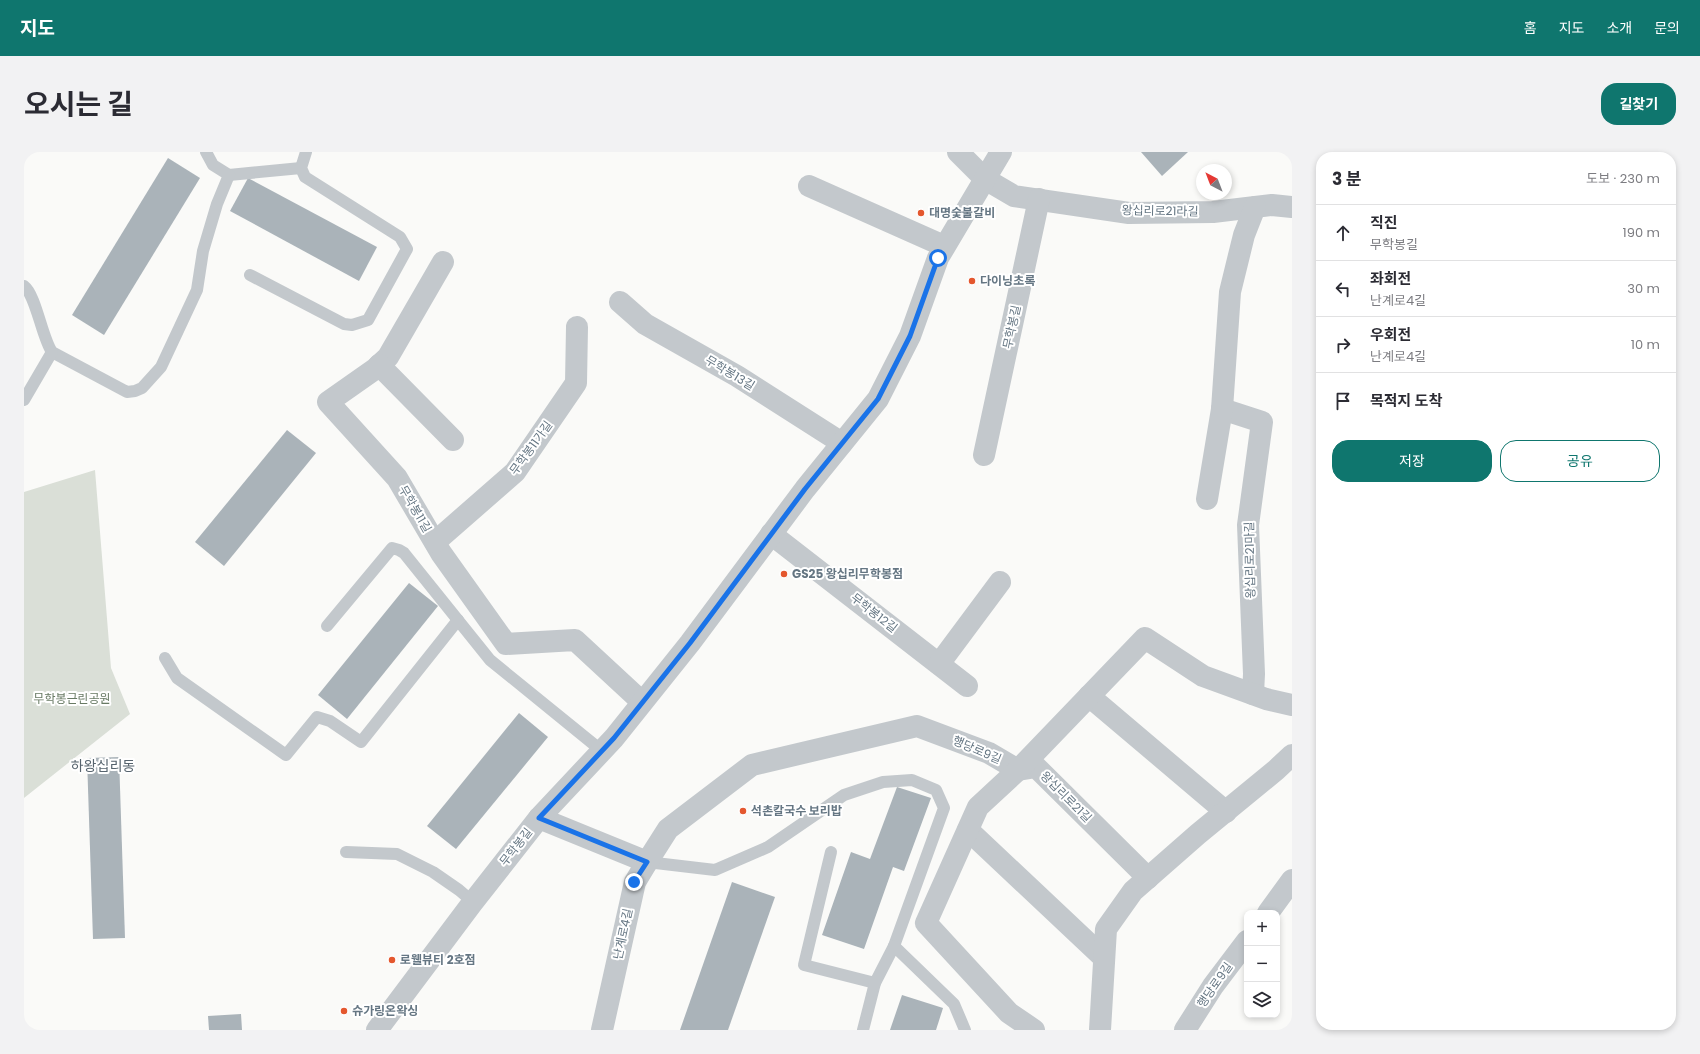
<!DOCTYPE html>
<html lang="ko">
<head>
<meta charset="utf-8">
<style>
	:root { --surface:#fff; --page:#f2f2f3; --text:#2b2b33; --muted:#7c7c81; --line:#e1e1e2; --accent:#0f766e }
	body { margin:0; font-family:Poppins,"Noto Sans KR",sans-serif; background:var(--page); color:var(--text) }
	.controls { position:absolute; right:12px; bottom:12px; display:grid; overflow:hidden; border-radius:8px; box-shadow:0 2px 6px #0003 }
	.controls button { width:36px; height:36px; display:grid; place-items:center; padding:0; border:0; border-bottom:1px solid var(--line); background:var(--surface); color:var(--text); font:20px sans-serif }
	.compass { position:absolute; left:1172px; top:12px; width:36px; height:36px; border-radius:50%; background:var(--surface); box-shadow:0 2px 6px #0003; rotate:318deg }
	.stop { position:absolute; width:12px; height:12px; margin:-9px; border:3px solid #1a73e8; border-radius:50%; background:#fff }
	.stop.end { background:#1a73e8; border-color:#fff; box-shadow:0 1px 4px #0008 }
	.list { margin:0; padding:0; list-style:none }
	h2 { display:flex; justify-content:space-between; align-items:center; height:52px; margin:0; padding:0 16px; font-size:17px }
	h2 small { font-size:13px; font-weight:400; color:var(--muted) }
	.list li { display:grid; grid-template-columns:26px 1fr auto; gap:12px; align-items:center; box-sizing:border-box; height:56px; padding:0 16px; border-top:1px solid var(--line) }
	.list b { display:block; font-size:15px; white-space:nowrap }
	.list p { margin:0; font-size:13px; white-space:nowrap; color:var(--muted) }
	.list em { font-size:13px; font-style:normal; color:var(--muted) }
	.actions { display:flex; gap:8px; padding:12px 16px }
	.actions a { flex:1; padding:9px 0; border:1px solid var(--accent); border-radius:16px; text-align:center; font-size:14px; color:var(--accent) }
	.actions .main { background:var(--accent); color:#fff }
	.icon { flex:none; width:22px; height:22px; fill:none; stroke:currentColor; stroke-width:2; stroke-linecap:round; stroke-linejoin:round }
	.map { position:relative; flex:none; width:1268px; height:878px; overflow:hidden; border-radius:16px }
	header { display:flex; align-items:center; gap:24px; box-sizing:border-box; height:56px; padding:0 20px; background:var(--accent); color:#fff }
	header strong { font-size:19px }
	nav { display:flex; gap:22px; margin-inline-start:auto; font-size:14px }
	.intro { display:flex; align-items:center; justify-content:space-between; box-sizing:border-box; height:96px; padding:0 24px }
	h1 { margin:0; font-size:28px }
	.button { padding:10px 18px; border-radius:16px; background:var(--accent); color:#fff; font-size:14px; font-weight:700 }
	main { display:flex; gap:24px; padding:0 24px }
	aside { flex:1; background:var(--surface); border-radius:16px; box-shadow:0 2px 6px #0003 }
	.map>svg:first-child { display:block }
	.green { fill:#dadfd7 }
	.building { fill:#aab3b9 }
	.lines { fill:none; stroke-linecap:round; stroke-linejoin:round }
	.service { stroke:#c3c8cc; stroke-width:12 }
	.minor { stroke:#c3c8cc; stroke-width:22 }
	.route { stroke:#1a73e8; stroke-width:5 }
	.poi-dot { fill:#e4572e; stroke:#fff; stroke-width:1.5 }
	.labels { text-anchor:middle; stroke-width:4; stroke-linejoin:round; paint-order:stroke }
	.street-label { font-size:12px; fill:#657683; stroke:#fff }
	.poi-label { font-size:12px; font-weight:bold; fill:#657683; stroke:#fff; text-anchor:start }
	.park-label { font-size:12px; fill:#687a64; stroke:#fff }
	.quarter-label { font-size:14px; fill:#57646e; stroke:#fff }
</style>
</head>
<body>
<header>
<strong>지도</strong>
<nav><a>홈</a><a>지도</a><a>소개</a><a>문의</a></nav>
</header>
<div class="intro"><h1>오시는 길</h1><a class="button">길찾기</a></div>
<main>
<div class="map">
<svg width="1268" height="878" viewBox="0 0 1268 878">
	<rect width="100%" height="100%" fill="#fafaf8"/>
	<polygon class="green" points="71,318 87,516 106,562 0,646 0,340"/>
	<g class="building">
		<polygon points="1117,0 1164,0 1138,24"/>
		<polygon points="144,6 176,26 80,183 48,163"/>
		<polygon points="224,26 353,95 335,129 206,59"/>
		<polygon points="263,278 292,301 200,414 171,390"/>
		<polygon points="385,431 414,454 323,567 294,543"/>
		<polygon points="495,561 524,585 432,697 403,674"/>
		<polygon points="95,605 101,786 69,787 63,606"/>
		<polygon points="873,635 907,646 880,719 869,715 840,797 798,783 827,700 846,707"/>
		<polygon points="708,730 751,745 704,878 656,878"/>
		<polygon points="878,843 919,856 912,878 866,878"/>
		<polygon points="217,862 218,878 185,878 184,864"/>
	</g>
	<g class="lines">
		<g class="service">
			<polyline points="205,23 277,16"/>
			<polyline points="226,123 320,172 328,173 344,168 383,97 376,85 281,25 277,16 282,0"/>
			<path d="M0,134C12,143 18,186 28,200L103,240L111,239L118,236L137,215L173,138L179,99L193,52L205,23L189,13L182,0"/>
			<polyline points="0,248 28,200"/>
			<polyline points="303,474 368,396 375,398 380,401 466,508 578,599"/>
			<polyline points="141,506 153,526 262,603 293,565 306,569 337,590 434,468"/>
			<polyline points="322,700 373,702 409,720 435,738 449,750"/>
			<polyline points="807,700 780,813 851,831"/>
			<polyline points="623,710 691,718 744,695 820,643 859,630 888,628 912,638 920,656 870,794"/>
			<polyline points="839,878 851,831 870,794 930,852 941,878"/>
		</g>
		<g class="minor">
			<polyline points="934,0 961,27 990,44 1105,61 1189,60 1248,53 1268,55"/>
			<polyline points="785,34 920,94"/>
			<polyline points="419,110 364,205 351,217 304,250 373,326 417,401 482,492 551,488 618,550"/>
			<polyline points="596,150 621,172 713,224 818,291"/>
			<polyline points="355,213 429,288"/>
			<polyline points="1198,257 1238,270 1224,373 1230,522 1229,542"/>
			<polyline points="960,303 1015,47"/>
			<polyline points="1183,347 1198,257 1206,140 1220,83 1231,55"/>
			<polyline points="747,382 943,534"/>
			<polyline points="411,390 491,320 552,231 553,175"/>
			<polyline points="915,512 976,430"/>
			<polyline points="1065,544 1202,660"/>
			<polyline points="994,618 1012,615 1124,726"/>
			<polyline points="515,666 623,710 611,730 578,878"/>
			<polyline points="944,678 1080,806"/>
			<polyline points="623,710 644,677 728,613 893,574 965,601 994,618"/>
			<polyline points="1244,761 1268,728"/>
			<polyline points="353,878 449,750 515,666 590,586 666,491 781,337 854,247 886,184 914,106 977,0"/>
			<polyline points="1010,878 985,861 902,771 954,655 994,618 1121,486 1179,524 1242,547 1268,553"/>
			<polyline points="1076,878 1082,777 1109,739 1174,682 1252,618 1268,603"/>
			<polyline points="1161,878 1189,834 1223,789"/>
		</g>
	</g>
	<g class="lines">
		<polyline class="route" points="610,730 623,710 515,666 590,586 666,491 781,337 854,247 886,184 914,106"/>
	</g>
	<g class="poi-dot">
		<circle cx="897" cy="61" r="4"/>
		<circle cx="948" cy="129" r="4"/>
		<circle cx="760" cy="422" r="4"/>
		<circle cx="719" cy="659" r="4"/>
		<circle cx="368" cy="808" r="4"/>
		<circle cx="320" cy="859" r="4"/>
	</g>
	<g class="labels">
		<g class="street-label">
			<text transform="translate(1136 59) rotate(1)" y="4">왕십리로21라길</text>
			<text transform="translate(988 175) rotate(-78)" y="4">무학봉길</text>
			<text transform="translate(706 221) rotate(31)" y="4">무학봉13길</text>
			<text transform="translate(507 296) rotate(-54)" y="4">무학봉11가길</text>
			<text transform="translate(391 357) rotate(60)" y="4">무학봉11길</text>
			<text transform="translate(1226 408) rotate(-91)" y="4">왕십리로21마길</text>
			<text transform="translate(850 461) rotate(38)" y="4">무학봉12길</text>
			<text transform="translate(953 598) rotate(23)" y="4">행당로9길</text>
			<text transform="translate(1042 645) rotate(45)" y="4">왕십리로21길</text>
			<text transform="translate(492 695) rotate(-52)" y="4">무학봉길</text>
			<text transform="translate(599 782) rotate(-78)" y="4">난계로4길</text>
			<text transform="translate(1191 833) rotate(-55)" y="4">행당로9길</text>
		</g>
		<g class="poi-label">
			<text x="905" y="65">대명숯불갈비</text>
			<text x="956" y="133">다이닝초록</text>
			<text x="768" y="426">GS25 왕십리무학봉점</text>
			<text x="727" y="663">석촌칼국수 보리밥</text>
			<text x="376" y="812">로웰뷰티 2호점</text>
			<text x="328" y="863">슈가링온왁싱</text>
		</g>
		<g class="park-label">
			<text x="48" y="551">무학봉근린공원</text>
		</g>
		<g class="quarter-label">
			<text x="79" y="619">하왕십리동</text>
		</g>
	</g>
</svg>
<div class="controls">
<button>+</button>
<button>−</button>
<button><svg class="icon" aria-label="layers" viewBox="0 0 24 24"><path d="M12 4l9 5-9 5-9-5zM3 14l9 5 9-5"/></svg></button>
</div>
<svg class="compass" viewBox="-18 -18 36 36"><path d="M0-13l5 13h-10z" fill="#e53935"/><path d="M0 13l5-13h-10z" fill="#7c7c81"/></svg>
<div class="stop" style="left:914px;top:106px"></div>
<div class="stop end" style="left:610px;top:730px"></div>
</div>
<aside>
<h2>3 분<small>도보 · 230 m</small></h2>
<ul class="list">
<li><svg class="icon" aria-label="ahead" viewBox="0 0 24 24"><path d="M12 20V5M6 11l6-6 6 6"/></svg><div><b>직진</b><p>무학봉길</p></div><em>190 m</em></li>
<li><svg class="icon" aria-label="left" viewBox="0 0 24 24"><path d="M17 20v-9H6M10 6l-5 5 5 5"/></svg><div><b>좌회전</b><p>난계로4길</p></div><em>30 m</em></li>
<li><svg class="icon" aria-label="right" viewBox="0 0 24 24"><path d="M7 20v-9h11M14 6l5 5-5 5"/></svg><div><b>우회전</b><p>난계로4길</p></div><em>10 m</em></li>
<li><svg class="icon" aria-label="arrive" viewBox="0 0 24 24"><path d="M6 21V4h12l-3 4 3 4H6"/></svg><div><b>목적지 도착</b></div></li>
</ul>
<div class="actions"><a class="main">저장</a><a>공유</a></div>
</aside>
</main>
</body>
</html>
